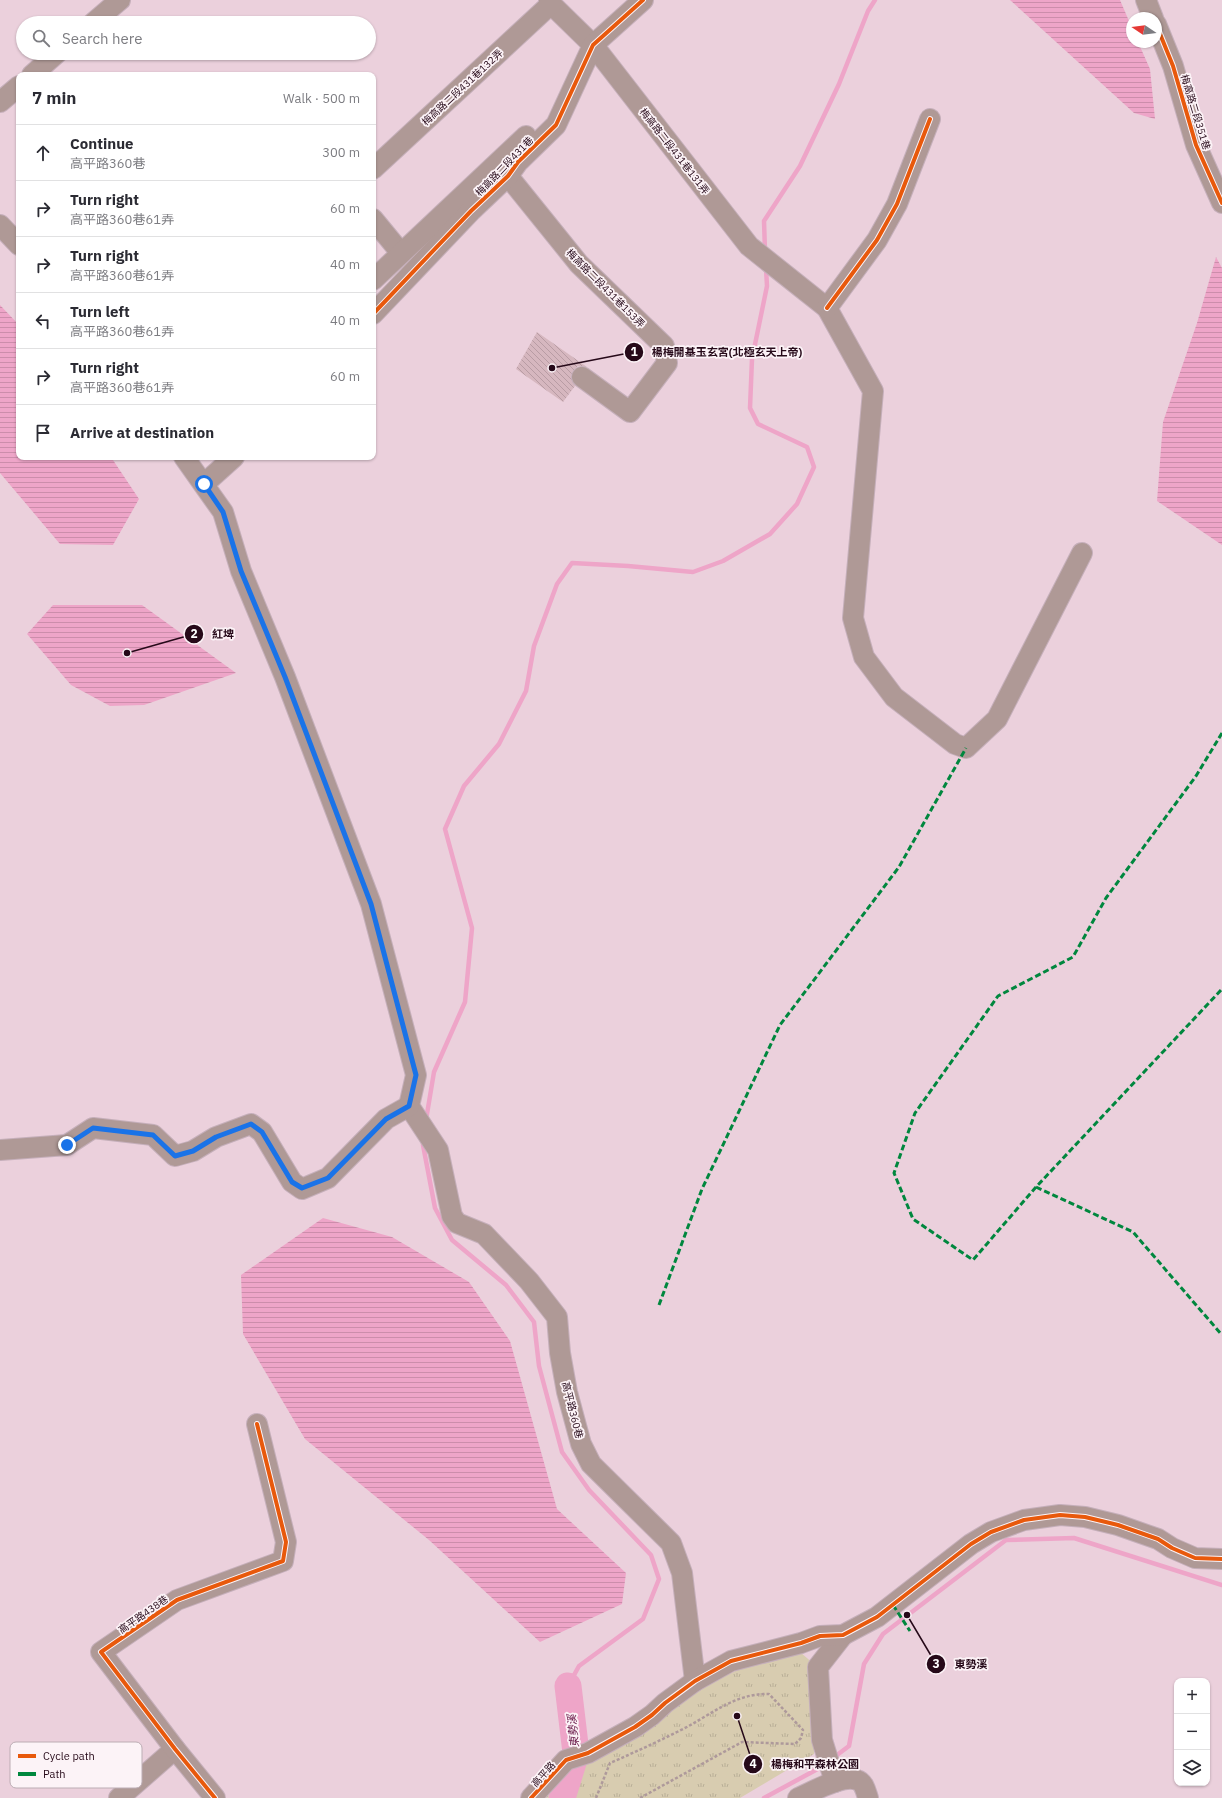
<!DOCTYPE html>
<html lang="en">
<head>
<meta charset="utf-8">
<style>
	:root { --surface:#fff; --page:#f7f7f7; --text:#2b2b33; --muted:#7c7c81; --line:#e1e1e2 }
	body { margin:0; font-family:"IBM Plex Sans","Noto Sans TC",sans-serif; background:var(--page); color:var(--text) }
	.controls { position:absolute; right:12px; bottom:12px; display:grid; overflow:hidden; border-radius:8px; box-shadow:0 1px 3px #0004 }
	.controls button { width:36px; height:36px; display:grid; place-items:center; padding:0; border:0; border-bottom:1px solid var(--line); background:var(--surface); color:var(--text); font:20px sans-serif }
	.compass { position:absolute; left:1126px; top:12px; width:36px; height:36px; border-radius:50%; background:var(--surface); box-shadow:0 1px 3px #0004; rotate:283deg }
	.stop { position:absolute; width:12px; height:12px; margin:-9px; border:3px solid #1a73e8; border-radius:50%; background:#fff }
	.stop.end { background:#1a73e8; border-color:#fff; box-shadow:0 1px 4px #0008 }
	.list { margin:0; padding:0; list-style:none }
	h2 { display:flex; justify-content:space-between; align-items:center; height:52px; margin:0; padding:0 16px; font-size:17px }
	h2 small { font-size:13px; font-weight:400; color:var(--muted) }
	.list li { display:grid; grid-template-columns:26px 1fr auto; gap:12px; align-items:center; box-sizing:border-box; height:56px; padding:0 16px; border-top:1px solid var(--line) }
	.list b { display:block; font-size:15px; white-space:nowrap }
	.list p { margin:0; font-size:13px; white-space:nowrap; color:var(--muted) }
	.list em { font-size:13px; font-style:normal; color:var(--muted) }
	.icon { flex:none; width:22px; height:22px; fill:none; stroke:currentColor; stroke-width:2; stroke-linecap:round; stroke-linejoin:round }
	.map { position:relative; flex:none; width:1222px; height:1798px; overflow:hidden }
	.search { position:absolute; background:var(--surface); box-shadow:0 1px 3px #0004; left:16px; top:16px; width:360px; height:44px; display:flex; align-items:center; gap:10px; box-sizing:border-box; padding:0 14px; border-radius:22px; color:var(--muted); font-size:15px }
	.panel { position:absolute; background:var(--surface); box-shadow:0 1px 3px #0004; left:16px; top:72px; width:360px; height:388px; border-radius:8px }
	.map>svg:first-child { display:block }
	.park { fill:url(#park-tufts) }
	.water { fill:url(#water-rules) }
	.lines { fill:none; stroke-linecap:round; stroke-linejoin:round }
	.stream { stroke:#eea5c8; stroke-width:4.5 }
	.river { stroke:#eea5c8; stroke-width:27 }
	.building { fill:url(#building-back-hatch) }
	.minor-casing { stroke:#c5afba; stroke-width:22 }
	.path { stroke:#ae999b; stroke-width:2.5; stroke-dasharray:3 2; stroke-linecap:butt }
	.minor { stroke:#af9996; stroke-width:20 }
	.quiet { stroke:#00873e; stroke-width:3; stroke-dasharray:6 3; stroke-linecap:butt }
	.cycleway-casing { stroke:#fcf3f7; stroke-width:6 }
	.cycleway { stroke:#e8590c; stroke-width:4 }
	.route { stroke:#1a73e8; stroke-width:5 }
	.labels { text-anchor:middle; stroke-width:3.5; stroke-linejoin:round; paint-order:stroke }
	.street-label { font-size:10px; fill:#260919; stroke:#fcf3f7 }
	.water-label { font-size:11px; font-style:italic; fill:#641243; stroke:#fcf3f7 }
	.key { fill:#fcf3f7; stroke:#bcadb4; stroke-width:1 }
	.key-label { font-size:11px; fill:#260919 }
	.leader { fill:none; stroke:#260919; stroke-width:1.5 }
	.callout-dot { fill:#260919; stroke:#fcf3f7; stroke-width:1.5 }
	.mark-label { font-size:12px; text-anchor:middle; font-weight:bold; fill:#fff }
	.callout-label { font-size:11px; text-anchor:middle; font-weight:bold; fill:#260919; stroke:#fcf3f7; stroke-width:3.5; stroke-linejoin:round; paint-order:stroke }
</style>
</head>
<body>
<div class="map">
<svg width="1222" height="1798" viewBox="0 0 1222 1798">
	<defs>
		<pattern id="park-tufts" width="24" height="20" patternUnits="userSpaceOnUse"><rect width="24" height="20" fill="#d8ccb0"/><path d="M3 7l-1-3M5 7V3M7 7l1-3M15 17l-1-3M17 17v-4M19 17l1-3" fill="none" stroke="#b9ae97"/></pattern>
		<pattern id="water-rules" width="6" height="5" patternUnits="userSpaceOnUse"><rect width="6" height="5" fill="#eea5c8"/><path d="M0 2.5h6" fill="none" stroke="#cc8dab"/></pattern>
		<pattern id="building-back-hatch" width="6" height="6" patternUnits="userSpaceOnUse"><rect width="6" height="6" fill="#d6b7bf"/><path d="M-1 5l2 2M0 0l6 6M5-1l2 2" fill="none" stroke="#b89ca4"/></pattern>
	</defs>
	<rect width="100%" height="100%" fill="#ebd0dc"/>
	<polygon class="park" points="800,1652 815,1665 814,1754 740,1798 537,1798 564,1768 684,1697 759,1659"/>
	<g class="water">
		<polygon points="1010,0 1120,0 1132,28 1132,42 1138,42 1150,69 1155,119 1134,113"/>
		<polygon points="1216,257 1222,268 1222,545 1157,501 1163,422 1197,323"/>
		<polygon points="0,305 19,325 19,457 111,457 139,499 113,545 60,544 0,473"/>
		<polygon points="53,605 142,605 236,673 144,705 110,706 71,685 27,634"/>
		<polygon points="323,1218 392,1237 469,1282 510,1341 557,1509 626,1573 622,1604 540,1642 429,1540 305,1439 243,1334 241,1275"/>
	</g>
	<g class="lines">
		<g class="stream">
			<polyline points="765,251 764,221 800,166 839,84 868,11 875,0"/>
			<polyline points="426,1120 434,1072 465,1002 472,928 445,829 464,786 499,744 526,691 534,646 557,584 572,563 628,566 693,572 723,561 770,534 797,504 814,467 807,447 758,424 750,408 752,359 767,286 766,268"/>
			<polyline points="423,1139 423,1145 435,1208 452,1240 506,1285 534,1322 539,1366 562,1452 589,1490 651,1555 659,1579 643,1619 579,1666 568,1686"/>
			<polyline points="833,1758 849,1746 864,1664 883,1634 1006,1540 1074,1538 1222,1585"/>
			<polyline points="764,1798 825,1765"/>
		</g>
		<polyline class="river" points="562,1798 576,1753 568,1686"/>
	</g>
	<polygon class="building" points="537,332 587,367 578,366 573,371 571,376 575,386 563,402 516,369"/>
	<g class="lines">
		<g class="minor-casing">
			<g id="minor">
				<polyline points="549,0 551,4 593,45 749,246 827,308 873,391 853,618 864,657 894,697 955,744 966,748 997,719 1082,553"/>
				<polyline points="1146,0 1153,18"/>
				<polyline points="93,23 120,0"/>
				<polyline points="1156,24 1173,66 1196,145 1222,203"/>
				<polyline points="32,75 57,53"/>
				<polyline points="0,102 19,86"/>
				<polyline points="373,169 551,4"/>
				<polyline points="508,176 579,264 664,346 667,363 630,412 582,377"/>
				<polyline points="373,219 401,253"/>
				<polyline points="0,225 19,245"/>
				<polyline points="373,280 526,136"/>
				<polyline points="827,308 877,240 897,204 930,119"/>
				<polyline points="373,314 471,211 508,176 518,162 556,125 593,45 643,0"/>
				<polyline points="184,457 223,512 241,571 285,677 371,904 416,1075 409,1106 438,1150 452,1216 457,1223 484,1234 529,1281 557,1317 560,1353 567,1392 581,1444 591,1464 671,1543 682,1573 695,1681"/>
				<polyline points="204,484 234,457"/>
				<polyline points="0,1150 67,1145 93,1128 153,1135 175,1156 193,1151 216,1137 251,1124 262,1132 292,1182 302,1189 328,1178 386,1119 409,1106"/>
				<polyline points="835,1782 822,1740 818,1667 843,1635"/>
				<polyline points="119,1798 175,1749"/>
				<polyline points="215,1798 175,1749 101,1652 177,1600 283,1561 286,1542 257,1424"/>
				<polyline points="531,1798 566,1760 588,1753 635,1727 652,1715 665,1703 695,1681 731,1661 801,1643 820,1636 843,1635 877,1617 971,1544 991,1532 1024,1520 1060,1515 1085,1517 1118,1525 1158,1539 1172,1548 1195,1558 1222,1559"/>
				<path d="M798,1798C812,1792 843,1774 857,1780C864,1782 866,1792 868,1798"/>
			</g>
		</g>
		<path class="path" d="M596,1798L610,1763C633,1753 655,1743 677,1732C709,1717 733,1693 769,1694L803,1730L801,1738L795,1744L742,1742L640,1798"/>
		<use href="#minor" class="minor"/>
		<g class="quiet">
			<polyline points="1222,733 1196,776 1106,898 1073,957 998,996 915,1113 894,1173 913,1219 973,1260 1036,1187 1222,989"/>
			<polyline points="1036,1187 1133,1232 1222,1335"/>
			<polyline points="659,1305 702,1189 780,1025 899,867 966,748"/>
			<polyline points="893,1605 910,1631"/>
		</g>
		<g class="cycleway-casing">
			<g id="cycleway">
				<polyline points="1156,24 1173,66 1196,145 1222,203"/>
				<polyline points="827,308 877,240 897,204 930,119"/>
				<polyline points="373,314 471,211 508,176 518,162 556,125 593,45 643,0"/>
				<polyline points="215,1798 175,1749 101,1652 177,1600 283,1561 286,1542 257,1424"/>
				<polyline points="531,1798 566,1760 588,1753 635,1727 652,1715 665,1703 695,1681 731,1661 801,1643 820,1636 843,1635 877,1617 971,1544 991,1532 1024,1520 1060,1515 1085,1517 1118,1525 1158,1539 1172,1548 1195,1558 1222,1559"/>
			</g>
		</g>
		<use href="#cycleway" class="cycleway"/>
	</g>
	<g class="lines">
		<polyline class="route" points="67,1145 93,1128 153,1135 175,1156 193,1151 216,1137 251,1124 262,1132 292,1182 302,1188 328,1178 386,1119 409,1106 416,1075 371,904 285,677 241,571 223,512 204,484"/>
	</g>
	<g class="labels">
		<g class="street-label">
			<text transform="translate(462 87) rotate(-43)" y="4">梅高路二段431巷132弄</text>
			<text transform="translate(1196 112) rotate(73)" y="4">梅高路二段351巷</text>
			<text transform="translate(675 151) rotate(52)" y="4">梅高路二段431巷131弄</text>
			<text transform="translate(504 166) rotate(-46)" y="4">梅高路二段431巷</text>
			<text transform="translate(606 288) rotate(45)" y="4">梅高路二段431巷153弄</text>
			<text transform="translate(573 1410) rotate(76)" y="4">高平路360巷</text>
			<text transform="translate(143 1614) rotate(-35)" y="4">高平路438巷</text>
			<text transform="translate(543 1774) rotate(-48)" y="4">高平路</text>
		</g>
		<g class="water-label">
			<text transform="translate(573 1731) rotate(-96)" y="4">東勢溪</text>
		</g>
	</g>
	<rect x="10" y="1742" width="132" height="46" rx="6" class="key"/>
	<rect x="18" y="1754" width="18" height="4" fill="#e8590c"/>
	<rect x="18" y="1772" width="18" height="4" fill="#00873e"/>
	<g class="key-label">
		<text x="43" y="1760">Cycle path</text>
		<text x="43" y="1778">Path</text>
	</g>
	<path class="leader" d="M552 368L634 352M127 653L194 634M907 1615L936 1664M737 1716L753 1764"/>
	<g class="callout-dot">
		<circle cx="552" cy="368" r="4"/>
		<circle cx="127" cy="653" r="4"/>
		<circle cx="907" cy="1615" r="4"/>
		<circle cx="737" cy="1716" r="4"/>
		<circle cx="634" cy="352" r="10"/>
		<circle cx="194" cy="634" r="10"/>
		<circle cx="936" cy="1664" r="10"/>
		<circle cx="753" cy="1764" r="10"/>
	</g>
	<g class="mark-label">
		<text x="634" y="356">1</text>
		<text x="194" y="638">2</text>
		<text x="936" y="1668">3</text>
		<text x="753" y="1768">4</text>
	</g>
	<g class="callout-label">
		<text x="727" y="356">楊梅開基玉玄宮(北極玄天上帝)</text>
		<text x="223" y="638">紅埤</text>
		<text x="971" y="1668">東勢溪</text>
		<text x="815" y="1768">楊梅和平森林公園</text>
	</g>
</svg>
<div class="controls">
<button>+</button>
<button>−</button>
<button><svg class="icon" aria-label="layers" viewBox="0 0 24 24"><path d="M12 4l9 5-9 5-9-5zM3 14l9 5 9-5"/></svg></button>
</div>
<svg class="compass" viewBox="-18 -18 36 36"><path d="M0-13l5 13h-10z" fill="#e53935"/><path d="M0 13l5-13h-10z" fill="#7c7c81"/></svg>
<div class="stop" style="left:204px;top:484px"></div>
<div class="stop end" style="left:67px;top:1145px"></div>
<div class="search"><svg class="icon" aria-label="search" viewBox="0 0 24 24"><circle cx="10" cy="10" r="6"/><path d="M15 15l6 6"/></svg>Search here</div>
<section class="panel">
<h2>7 min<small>Walk · 500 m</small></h2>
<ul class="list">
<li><svg class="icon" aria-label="ahead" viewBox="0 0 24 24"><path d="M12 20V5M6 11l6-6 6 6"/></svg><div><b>Continue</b><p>高平路360巷</p></div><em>300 m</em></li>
<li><svg class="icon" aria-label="right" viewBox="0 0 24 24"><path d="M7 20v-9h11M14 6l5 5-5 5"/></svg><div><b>Turn right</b><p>高平路360巷61弄</p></div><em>60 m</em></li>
<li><svg class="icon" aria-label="right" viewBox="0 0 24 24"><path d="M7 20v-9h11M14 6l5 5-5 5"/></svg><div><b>Turn right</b><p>高平路360巷61弄</p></div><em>40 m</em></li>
<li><svg class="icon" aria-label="left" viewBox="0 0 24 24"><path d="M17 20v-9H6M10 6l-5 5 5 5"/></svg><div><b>Turn left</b><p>高平路360巷61弄</p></div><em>40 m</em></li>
<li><svg class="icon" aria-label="right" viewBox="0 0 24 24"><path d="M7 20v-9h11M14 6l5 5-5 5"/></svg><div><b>Turn right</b><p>高平路360巷61弄</p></div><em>60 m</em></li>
<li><svg class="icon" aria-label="arrive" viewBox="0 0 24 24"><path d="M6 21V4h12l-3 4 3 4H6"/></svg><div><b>Arrive at destination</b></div></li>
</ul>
</section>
</div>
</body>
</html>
